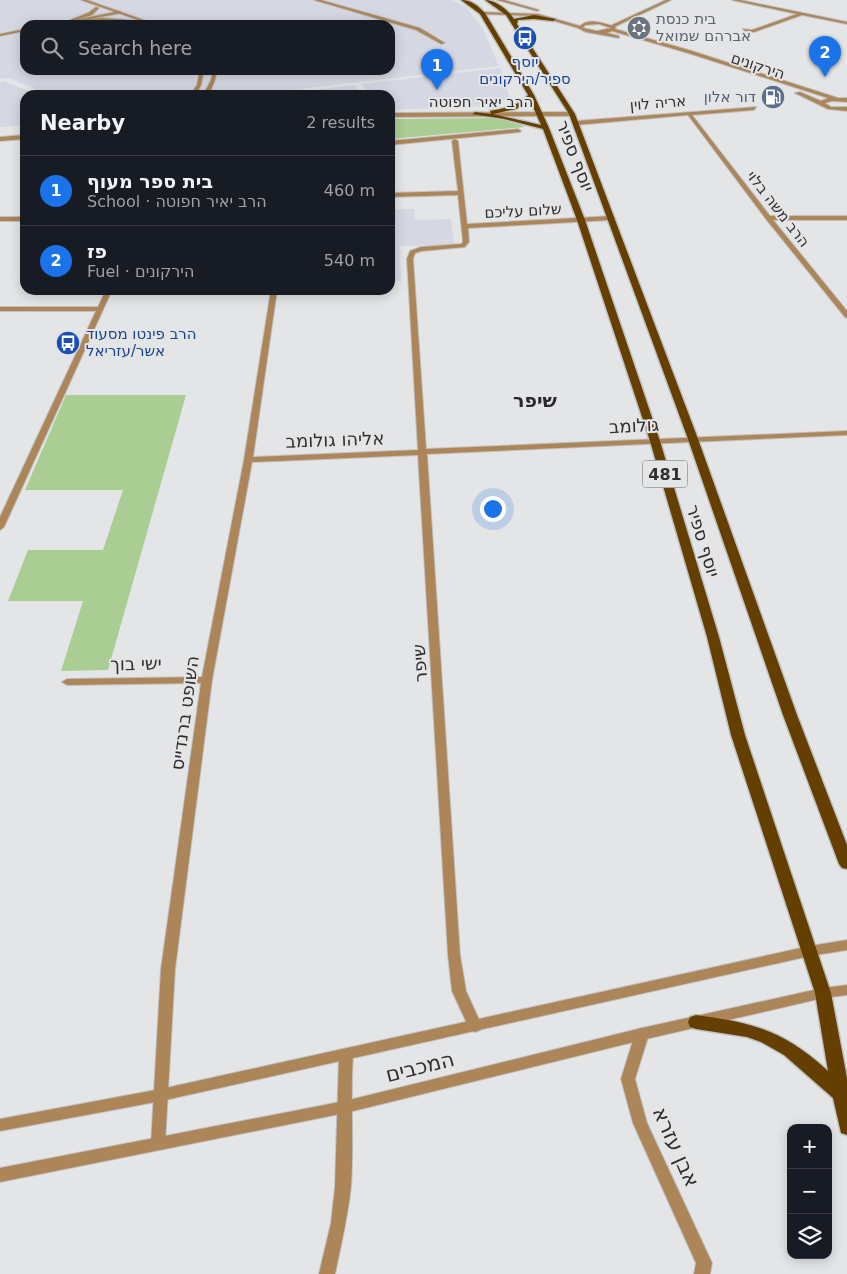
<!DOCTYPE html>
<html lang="en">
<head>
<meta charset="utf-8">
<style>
	:root { --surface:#171b24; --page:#242831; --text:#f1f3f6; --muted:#9ea1a6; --line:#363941; --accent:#1a73e8 }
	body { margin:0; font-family:"DejaVu Sans","Noto Sans Hebrew",sans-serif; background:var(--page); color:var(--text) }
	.controls { position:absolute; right:15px; bottom:15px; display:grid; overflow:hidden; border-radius:10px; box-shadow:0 2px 12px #0003 }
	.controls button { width:45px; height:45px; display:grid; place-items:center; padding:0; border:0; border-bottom:1px solid var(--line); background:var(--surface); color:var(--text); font:25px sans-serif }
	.you { position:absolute; left:492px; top:508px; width:18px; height:18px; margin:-12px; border:4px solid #fff; border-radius:50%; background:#1a73e8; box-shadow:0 0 0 8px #1a73e833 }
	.badge { display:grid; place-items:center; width:32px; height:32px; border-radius:50%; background:var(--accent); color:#fff; font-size:16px; font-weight:700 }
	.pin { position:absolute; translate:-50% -41px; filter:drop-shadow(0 1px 2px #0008) }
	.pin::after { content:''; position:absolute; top:26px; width:18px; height:15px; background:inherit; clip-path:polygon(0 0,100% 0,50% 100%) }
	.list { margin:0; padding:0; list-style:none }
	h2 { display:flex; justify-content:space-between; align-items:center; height:65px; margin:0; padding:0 20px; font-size:21px }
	h2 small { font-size:16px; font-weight:400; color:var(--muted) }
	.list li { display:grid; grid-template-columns:32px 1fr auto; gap:15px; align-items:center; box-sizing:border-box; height:70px; padding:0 20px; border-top:1px solid var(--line) }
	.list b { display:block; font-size:19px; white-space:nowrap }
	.list p { margin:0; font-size:16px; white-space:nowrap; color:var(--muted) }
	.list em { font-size:16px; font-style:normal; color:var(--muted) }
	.icon { flex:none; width:28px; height:28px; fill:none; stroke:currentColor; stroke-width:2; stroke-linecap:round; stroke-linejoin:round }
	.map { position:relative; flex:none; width:847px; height:1274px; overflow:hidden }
	.search { position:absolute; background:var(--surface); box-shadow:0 2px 12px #0003; left:20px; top:20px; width:375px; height:55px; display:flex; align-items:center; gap:12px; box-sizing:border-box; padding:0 18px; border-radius:15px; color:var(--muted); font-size:19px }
	.panel { position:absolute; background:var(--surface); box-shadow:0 2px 12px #0003; left:20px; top:90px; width:375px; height:205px; border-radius:15px }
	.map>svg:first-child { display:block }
	.built { fill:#d5d8e2; fill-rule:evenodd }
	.green { fill:#aacd94 }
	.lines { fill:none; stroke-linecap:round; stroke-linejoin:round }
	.minor-casing { stroke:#c0c1c2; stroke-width:2 }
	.tertiary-casing { stroke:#c0c1c2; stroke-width:2 }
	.primary-casing { stroke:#c0c1c2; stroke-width:3 }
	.minor { fill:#ac8659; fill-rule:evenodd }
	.tertiary { fill:#ac8659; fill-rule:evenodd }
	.primary { fill:#653f00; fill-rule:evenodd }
	.labels { text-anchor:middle; stroke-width:4; stroke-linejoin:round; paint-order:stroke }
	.far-worship-label { font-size:15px; fill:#5b616d; stroke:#e4e5e7; text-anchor:start }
	.far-transit-label { font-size:15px; fill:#164399; stroke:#e4e5e7 }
	.far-street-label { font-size:15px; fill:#2f2f30; stroke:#e4e5e7 }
	.far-service-label { font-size:15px; fill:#4e5e75; stroke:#e4e5e7; text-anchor:end }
	.shield { fill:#e4e5e7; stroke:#656667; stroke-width:1 }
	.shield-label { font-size:16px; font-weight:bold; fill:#2f2f30 }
	.street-label { font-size:18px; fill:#2f2f30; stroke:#e4e5e7 }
	.far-district-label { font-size:19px; font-weight:bold; fill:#28292b; stroke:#e4e5e7 }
	.near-street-label { font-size:21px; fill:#2f2f30; stroke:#e4e5e7 }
</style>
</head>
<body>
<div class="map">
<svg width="847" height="1274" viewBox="0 0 847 1274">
	<rect width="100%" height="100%" fill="#e4e5e7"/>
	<g class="built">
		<path d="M0,0H452L466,7L483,29L499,66L248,95H48L9,78L0,79ZM25,25H390V70H25Z"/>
		<polygon points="500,68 510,98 489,106 390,110 390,95 372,95 361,84"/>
		<polygon points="4,81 37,95 25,95 25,125 0,127 0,82"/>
		<polygon points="354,85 364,95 273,95"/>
		<polygon points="390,209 414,209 415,220 451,219 454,245 400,246 401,281 390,282"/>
	</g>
	<g class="green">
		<polygon points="492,118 515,122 525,127 390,139 390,119"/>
		<polygon points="66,395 186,395 108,670 61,671 83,601 8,601 28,550 103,550 123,490 25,490"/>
	</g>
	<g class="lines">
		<g class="minor-casing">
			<g id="minor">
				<polygon points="314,0 321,0 420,28 445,43 441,44 416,30"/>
				<polygon points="666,0 671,0 614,27 610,26"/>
				<polygon points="732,0 740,0 847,22 847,24 802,15 754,32 745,31 743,29 752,30 797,14"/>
				<polygon points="120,11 122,13 58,25 49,25"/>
				<polygon points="25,29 25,31 0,36 0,34"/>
				<polygon points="756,107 754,110 692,115 770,216 847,216 847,220 773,220 847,311 847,318 845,317 766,219 688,115 576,125 573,123 576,121"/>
				<polygon points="518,129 521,131 520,132 390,145 390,141"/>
				<polygon points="455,139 458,141 467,224 612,216 615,218 612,220 468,228 469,242 465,247 422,251 415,253 413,259 426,449 847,431 847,435 427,454 460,955 466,991 482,1026 480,1030 475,1032 470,1030 452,991 448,955 418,455 252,462 212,680 175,969 165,1144 163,1149 158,1150 153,1149 151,1144 161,969 201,683 67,685 62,682 67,679 202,677 244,460 271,290 277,290 253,457 418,450 407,259 410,251 421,247 461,244 463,242 458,195 390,197 390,193 458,191 452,141"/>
				<rect x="0" y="217" width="25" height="4"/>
				<polygon points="106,290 112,290 4,527 0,530 0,517 96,311 0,311 0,307 98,307"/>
				<polygon points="642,1028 647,1030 649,1034 635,1079 647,1123 712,1263 710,1274 694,1274 696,1263 633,1123 621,1079 635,1034 637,1030"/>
				<path d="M346,1049L351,1051L353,1055C350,1099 354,1143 351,1186C348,1216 341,1245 335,1274H319L331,1223L335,1187L339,1055L341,1051Z"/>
			</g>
		</g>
		<g class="tertiary-casing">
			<g id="tertiary">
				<polygon points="81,0 87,0 158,25 152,25"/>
				<polygon points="497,0 504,0 539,10 537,11"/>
				<polygon points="96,7 99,8 92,15 72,21 70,20 88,13"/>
				<path d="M482,12L538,14L580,26C590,17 605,24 616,27L615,29L692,51L838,98H847V102L832,101L825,103L831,107H847V111L828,109L795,93L800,92L821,101L828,98L688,53L612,31L607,33L619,36V38L586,32L578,28L538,16L480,14ZM599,24L611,28L597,31L583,28L585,25Z"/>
				<polygon points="102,18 131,20 133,21 131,22 80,20"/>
				<polygon points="200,70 204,70 201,85 196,95 190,95 197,85"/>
				<polygon points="213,70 217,70 215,80 209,95 203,95 211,80"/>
				<polygon points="390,113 572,112 575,114 572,116 390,117"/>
				<polygon points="25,135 25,139 0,141 0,137"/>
				<polygon points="847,940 847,950 810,956 161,1101 0,1131 0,1119 161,1089 810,946"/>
				<polygon points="847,985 847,995 823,998 642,1040 345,1113 0,1182 0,1168 345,1101 642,1028 823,988"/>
			</g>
		</g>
		<g class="primary-casing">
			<g id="primary">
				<path d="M461,0C472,0 478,6 485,13L534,95L549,128L585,220L660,441L719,637L745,735L831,993L847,1078V1135L841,1133L833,1098L784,1055L761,1042L747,1037L696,1029L690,1027L688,1022L690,1017L696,1015C754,1023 783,1030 828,1071L815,993L731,735L707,637L650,441L577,220L543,129L504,119L472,114L475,112L491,114L490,111C504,108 518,107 528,95L480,14ZM530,100L541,125L493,114L516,109Z"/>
				<path d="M485,0C496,0 508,10 514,19L534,15L556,19L553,21L534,19L518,20L517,24L575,114L698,439L797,715L847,845V869L842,868L839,864L783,715L688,439L569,114L506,15Z"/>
			</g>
		</g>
		<use href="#minor" class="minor"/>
		<use href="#tertiary" class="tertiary"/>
		<use href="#primary" class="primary"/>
	</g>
	<defs>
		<g id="synagogue-disc" transform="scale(1.25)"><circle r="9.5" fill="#6b7280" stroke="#e4e5e7"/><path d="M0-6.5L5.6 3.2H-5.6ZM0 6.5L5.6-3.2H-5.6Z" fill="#fff"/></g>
		<g id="bus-disc" transform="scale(1.25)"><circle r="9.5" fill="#1a4fb4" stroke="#e4e5e7"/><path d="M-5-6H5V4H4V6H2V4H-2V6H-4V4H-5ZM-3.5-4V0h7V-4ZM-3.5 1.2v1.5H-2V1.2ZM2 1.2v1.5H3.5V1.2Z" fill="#fff"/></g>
		<g id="fuel-disc" transform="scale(1.25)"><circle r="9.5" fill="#5c6f8a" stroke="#e4e5e7"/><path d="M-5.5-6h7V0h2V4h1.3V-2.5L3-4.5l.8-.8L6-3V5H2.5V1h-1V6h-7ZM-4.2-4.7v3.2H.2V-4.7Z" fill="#fff"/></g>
	</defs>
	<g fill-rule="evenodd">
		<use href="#synagogue-disc" x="639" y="28"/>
		<use href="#bus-disc" x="525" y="38"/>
		<use href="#fuel-disc" x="773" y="97"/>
		<use href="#bus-disc" x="68" y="343"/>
	</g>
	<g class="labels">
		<g class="far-worship-label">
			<text x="656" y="24">בית כנסת<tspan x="656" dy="17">אברהם שמואל</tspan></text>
		</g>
		<g class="far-transit-label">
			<text x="525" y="67">יוסף<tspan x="525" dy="17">ספיר/הירקונים</tspan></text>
			<text x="86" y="339" text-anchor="start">הרב פינטו מסעוד<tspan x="86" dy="17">אשר/עזריאל</tspan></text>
		</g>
		<g class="far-street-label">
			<text transform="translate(758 66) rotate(18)" y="5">הירקונים</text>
			<text x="481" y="107">הרב יאיר חפוטה</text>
			<text transform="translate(658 103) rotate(-5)" y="5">אריה לוין</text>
			<text transform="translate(778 209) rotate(52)" y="5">הרב משה בלוי</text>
			<text transform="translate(523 211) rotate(-3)" y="5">שלום עליכם</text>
		</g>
		<g class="far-service-label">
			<text x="756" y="102">דור אלון</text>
		</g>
		<rect class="shield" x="642.5" y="460.5" width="45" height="27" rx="4"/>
		<g class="shield-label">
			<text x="665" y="480">481</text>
		</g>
		<g class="street-label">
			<text transform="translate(575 156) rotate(69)" y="6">יוסף ספיר</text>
			<text transform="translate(634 426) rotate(-3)" y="6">גולומב</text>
			<text transform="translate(335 440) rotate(-2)" y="6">אליהו גולומב</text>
			<text transform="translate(703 541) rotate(73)" y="6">יוסף ספיר</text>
			<text transform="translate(420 663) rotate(-94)" y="6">שיפר</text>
			<text transform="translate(136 664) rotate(-1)" y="6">ישי בוך</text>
			<text transform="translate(185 713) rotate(-82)" y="6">השופט ברנדייס</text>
		</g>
		<g class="far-district-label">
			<text x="535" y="407">שיפר</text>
		</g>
		<g class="near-street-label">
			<text transform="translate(420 1067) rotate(-14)" y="7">המכבים</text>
			<text transform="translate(676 1147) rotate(66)" y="7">אבן עזרא</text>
		</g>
	</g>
</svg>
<div class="controls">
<button>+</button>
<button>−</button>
<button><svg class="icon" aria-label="layers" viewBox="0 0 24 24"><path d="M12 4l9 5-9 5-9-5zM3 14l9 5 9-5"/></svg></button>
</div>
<div class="you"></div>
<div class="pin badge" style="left:437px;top:90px">1</div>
<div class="pin badge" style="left:825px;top:77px">2</div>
<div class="search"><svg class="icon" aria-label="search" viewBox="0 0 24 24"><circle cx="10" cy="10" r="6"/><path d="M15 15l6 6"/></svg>Search here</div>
<section class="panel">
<h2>Nearby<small>2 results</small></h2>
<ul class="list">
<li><span class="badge">1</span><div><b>בית ספר מעוף</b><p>School · הרב יאיר חפוטה</p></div><em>460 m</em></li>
<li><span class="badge">2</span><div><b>פז</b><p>Fuel · הירקונים</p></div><em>540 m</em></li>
</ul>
</section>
</div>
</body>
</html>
